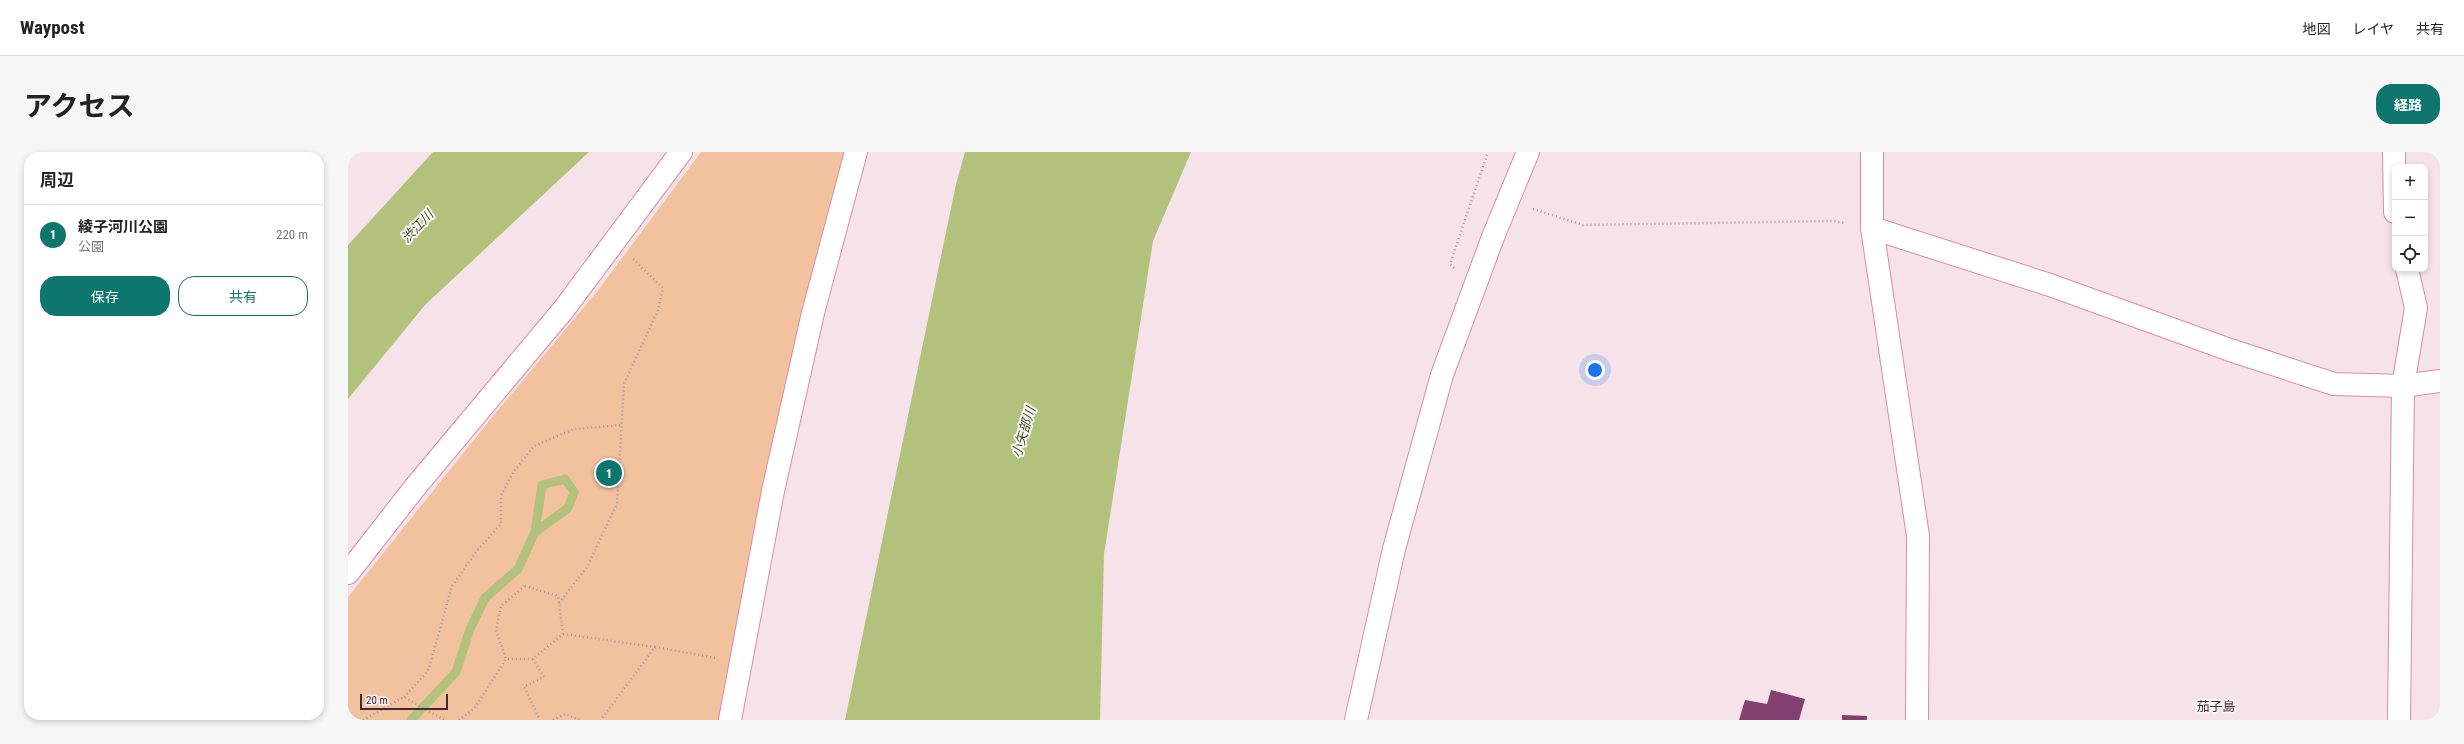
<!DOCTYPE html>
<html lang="ja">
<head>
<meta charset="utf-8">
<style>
	:root { --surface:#fff; --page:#f6f6f6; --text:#222; --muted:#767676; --line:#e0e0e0; --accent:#0f766e }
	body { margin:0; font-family:"Roboto Condensed","Noto Sans JP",sans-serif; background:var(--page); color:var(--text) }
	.controls { position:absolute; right:12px; top:12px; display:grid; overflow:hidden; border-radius:8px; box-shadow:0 2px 6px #0003 }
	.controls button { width:36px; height:36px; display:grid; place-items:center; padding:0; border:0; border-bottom:1px solid var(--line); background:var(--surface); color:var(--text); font:20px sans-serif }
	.scale { position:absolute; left:12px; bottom:10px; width:88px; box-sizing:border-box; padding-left:4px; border:2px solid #492632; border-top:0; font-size:11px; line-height:14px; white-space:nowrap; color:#492632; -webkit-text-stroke:3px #f6f6f6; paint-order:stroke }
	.you { position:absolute; left:1247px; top:218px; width:14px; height:14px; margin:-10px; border:3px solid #fff; border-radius:50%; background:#1a73e8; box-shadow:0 0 0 6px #1a73e833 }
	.badge { display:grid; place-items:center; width:26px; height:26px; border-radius:50%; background:var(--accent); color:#fff; font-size:13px; font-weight:700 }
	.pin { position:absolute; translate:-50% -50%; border:2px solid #fff; box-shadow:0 1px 4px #0006 }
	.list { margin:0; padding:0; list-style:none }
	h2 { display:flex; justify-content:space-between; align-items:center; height:52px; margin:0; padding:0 16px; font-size:17px }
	h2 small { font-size:13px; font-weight:400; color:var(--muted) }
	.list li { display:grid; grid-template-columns:26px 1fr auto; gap:12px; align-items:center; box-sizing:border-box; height:60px; padding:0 16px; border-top:1px solid var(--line) }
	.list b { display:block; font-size:15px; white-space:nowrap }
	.list p { margin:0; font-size:13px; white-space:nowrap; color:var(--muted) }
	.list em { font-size:13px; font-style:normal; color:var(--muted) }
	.actions { display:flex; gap:8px; padding:12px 16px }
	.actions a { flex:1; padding:9px 0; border:1px solid var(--accent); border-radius:16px; text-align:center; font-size:14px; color:var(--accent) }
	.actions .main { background:var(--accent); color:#fff }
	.icon { flex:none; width:22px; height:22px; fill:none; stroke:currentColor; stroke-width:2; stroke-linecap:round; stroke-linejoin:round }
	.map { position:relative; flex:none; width:2092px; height:568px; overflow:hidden; border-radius:16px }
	header { display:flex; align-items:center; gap:24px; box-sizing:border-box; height:56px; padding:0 20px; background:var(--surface); border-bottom:1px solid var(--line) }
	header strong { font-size:19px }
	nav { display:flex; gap:22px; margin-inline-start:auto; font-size:14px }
	.intro { display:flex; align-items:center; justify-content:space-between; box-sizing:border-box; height:96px; padding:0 24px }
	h1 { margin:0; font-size:28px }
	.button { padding:10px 18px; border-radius:16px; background:var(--accent); color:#fff; font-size:14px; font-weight:700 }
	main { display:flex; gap:24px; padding:0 24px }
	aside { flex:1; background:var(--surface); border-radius:16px; box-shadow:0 2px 6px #0003 }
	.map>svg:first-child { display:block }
	.green { fill:#f2c29f }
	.water { fill:#b2c17c }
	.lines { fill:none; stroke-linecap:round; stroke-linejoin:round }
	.stream { stroke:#b2c17c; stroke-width:9 }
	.building { fill:#81406f }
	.street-casing { stroke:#df8aa7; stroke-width:24 }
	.path { stroke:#ad939c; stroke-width:2.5; stroke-dasharray:1 3; stroke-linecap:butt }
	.street { stroke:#fff; stroke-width:22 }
	.labels { text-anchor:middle; stroke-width:4; stroke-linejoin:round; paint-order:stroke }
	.water-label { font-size:13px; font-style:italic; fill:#434c19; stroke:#f6f6f6 }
	.neighbourhood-label { font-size:13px; fill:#492632; stroke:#f6f6f6 }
</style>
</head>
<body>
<header>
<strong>Waypost</strong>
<nav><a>地図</a><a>レイヤ</a><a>共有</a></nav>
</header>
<div class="intro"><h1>アクセス</h1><a class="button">経路</a></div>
<main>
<aside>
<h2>周辺<small></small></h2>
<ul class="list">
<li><span class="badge">1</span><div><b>綾子河川公園</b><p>公園</p></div><em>220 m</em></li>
</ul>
<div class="actions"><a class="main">保存</a><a>共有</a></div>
</aside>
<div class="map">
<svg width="2092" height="568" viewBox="0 0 2092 568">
	<rect width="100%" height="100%" fill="#f6e3e9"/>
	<polygon class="green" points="353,0 502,0 376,568 0,568 0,445 141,269 251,137"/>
	<g class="water">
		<polygon points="85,0 241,0 77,153 0,247 0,93"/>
		<polygon points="617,0 843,0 805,89 756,402 752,568 497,568 608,32"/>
	</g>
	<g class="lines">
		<polyline class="stream" points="63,568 108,520 122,477 137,446 170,417 187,380 194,333 217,327 226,340 220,356 187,380"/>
	</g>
	<g class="building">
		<polygon points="1423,538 1457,547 1451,568 1391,568 1397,548 1419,552"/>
		<polygon points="1494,563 1519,564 1519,568 1494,568"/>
	</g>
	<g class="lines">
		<g class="street-casing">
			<g id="street">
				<polyline points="1524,0 1524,76 1570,384 1569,568"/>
				<polyline points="2046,0 2047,60"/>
				<polyline points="1524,76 1702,133 1882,198 1986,232 2055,234 2092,229"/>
				<polyline points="0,421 68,334 216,157 333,0"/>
				<polyline points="382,568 425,339 465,161 508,0"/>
				<polyline points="1008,568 1046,397 1094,223 1145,85 1180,0"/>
				<polyline points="2051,568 2055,234 2068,156 2059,117"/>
			</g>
		</g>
		<g class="path">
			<polyline points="0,3 3,0"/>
			<polyline points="1185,57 1235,73 1485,69 1497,71"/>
			<polyline points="1106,116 1102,112 1140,0"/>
			<polygon points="177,434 210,444 215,482 185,507 158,507 148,478 153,454"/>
			<polyline points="211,451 239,415 269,352 276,232 310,158 315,136 285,107"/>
			<polyline points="215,482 307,495 253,568"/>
			<polyline points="307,495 368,506"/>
			<polyline points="185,507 196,525 176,535 192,568"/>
			<polyline points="56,545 80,519 104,434 128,400 153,372 153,343 166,319 186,294 226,277 274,273"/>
			<polyline points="15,568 56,545 96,568"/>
			<polyline points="111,568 126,557 158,507"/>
			<polyline points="205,568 217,562 231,568"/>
		</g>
		<use href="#street" class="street"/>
	</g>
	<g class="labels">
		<g class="water-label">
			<text transform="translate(69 74) rotate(-46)" y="5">渋江川</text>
			<text transform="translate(675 280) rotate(-73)" y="5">小矢部川</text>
		</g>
		<g class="neighbourhood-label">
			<text x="1868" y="559">茄子島</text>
		</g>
	</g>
</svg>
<div class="controls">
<button>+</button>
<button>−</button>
<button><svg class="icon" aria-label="locate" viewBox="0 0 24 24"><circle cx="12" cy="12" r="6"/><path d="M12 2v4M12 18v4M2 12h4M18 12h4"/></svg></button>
</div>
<div class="scale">20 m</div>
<div class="you"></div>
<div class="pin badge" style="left:261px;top:321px">1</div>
</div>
</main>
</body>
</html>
